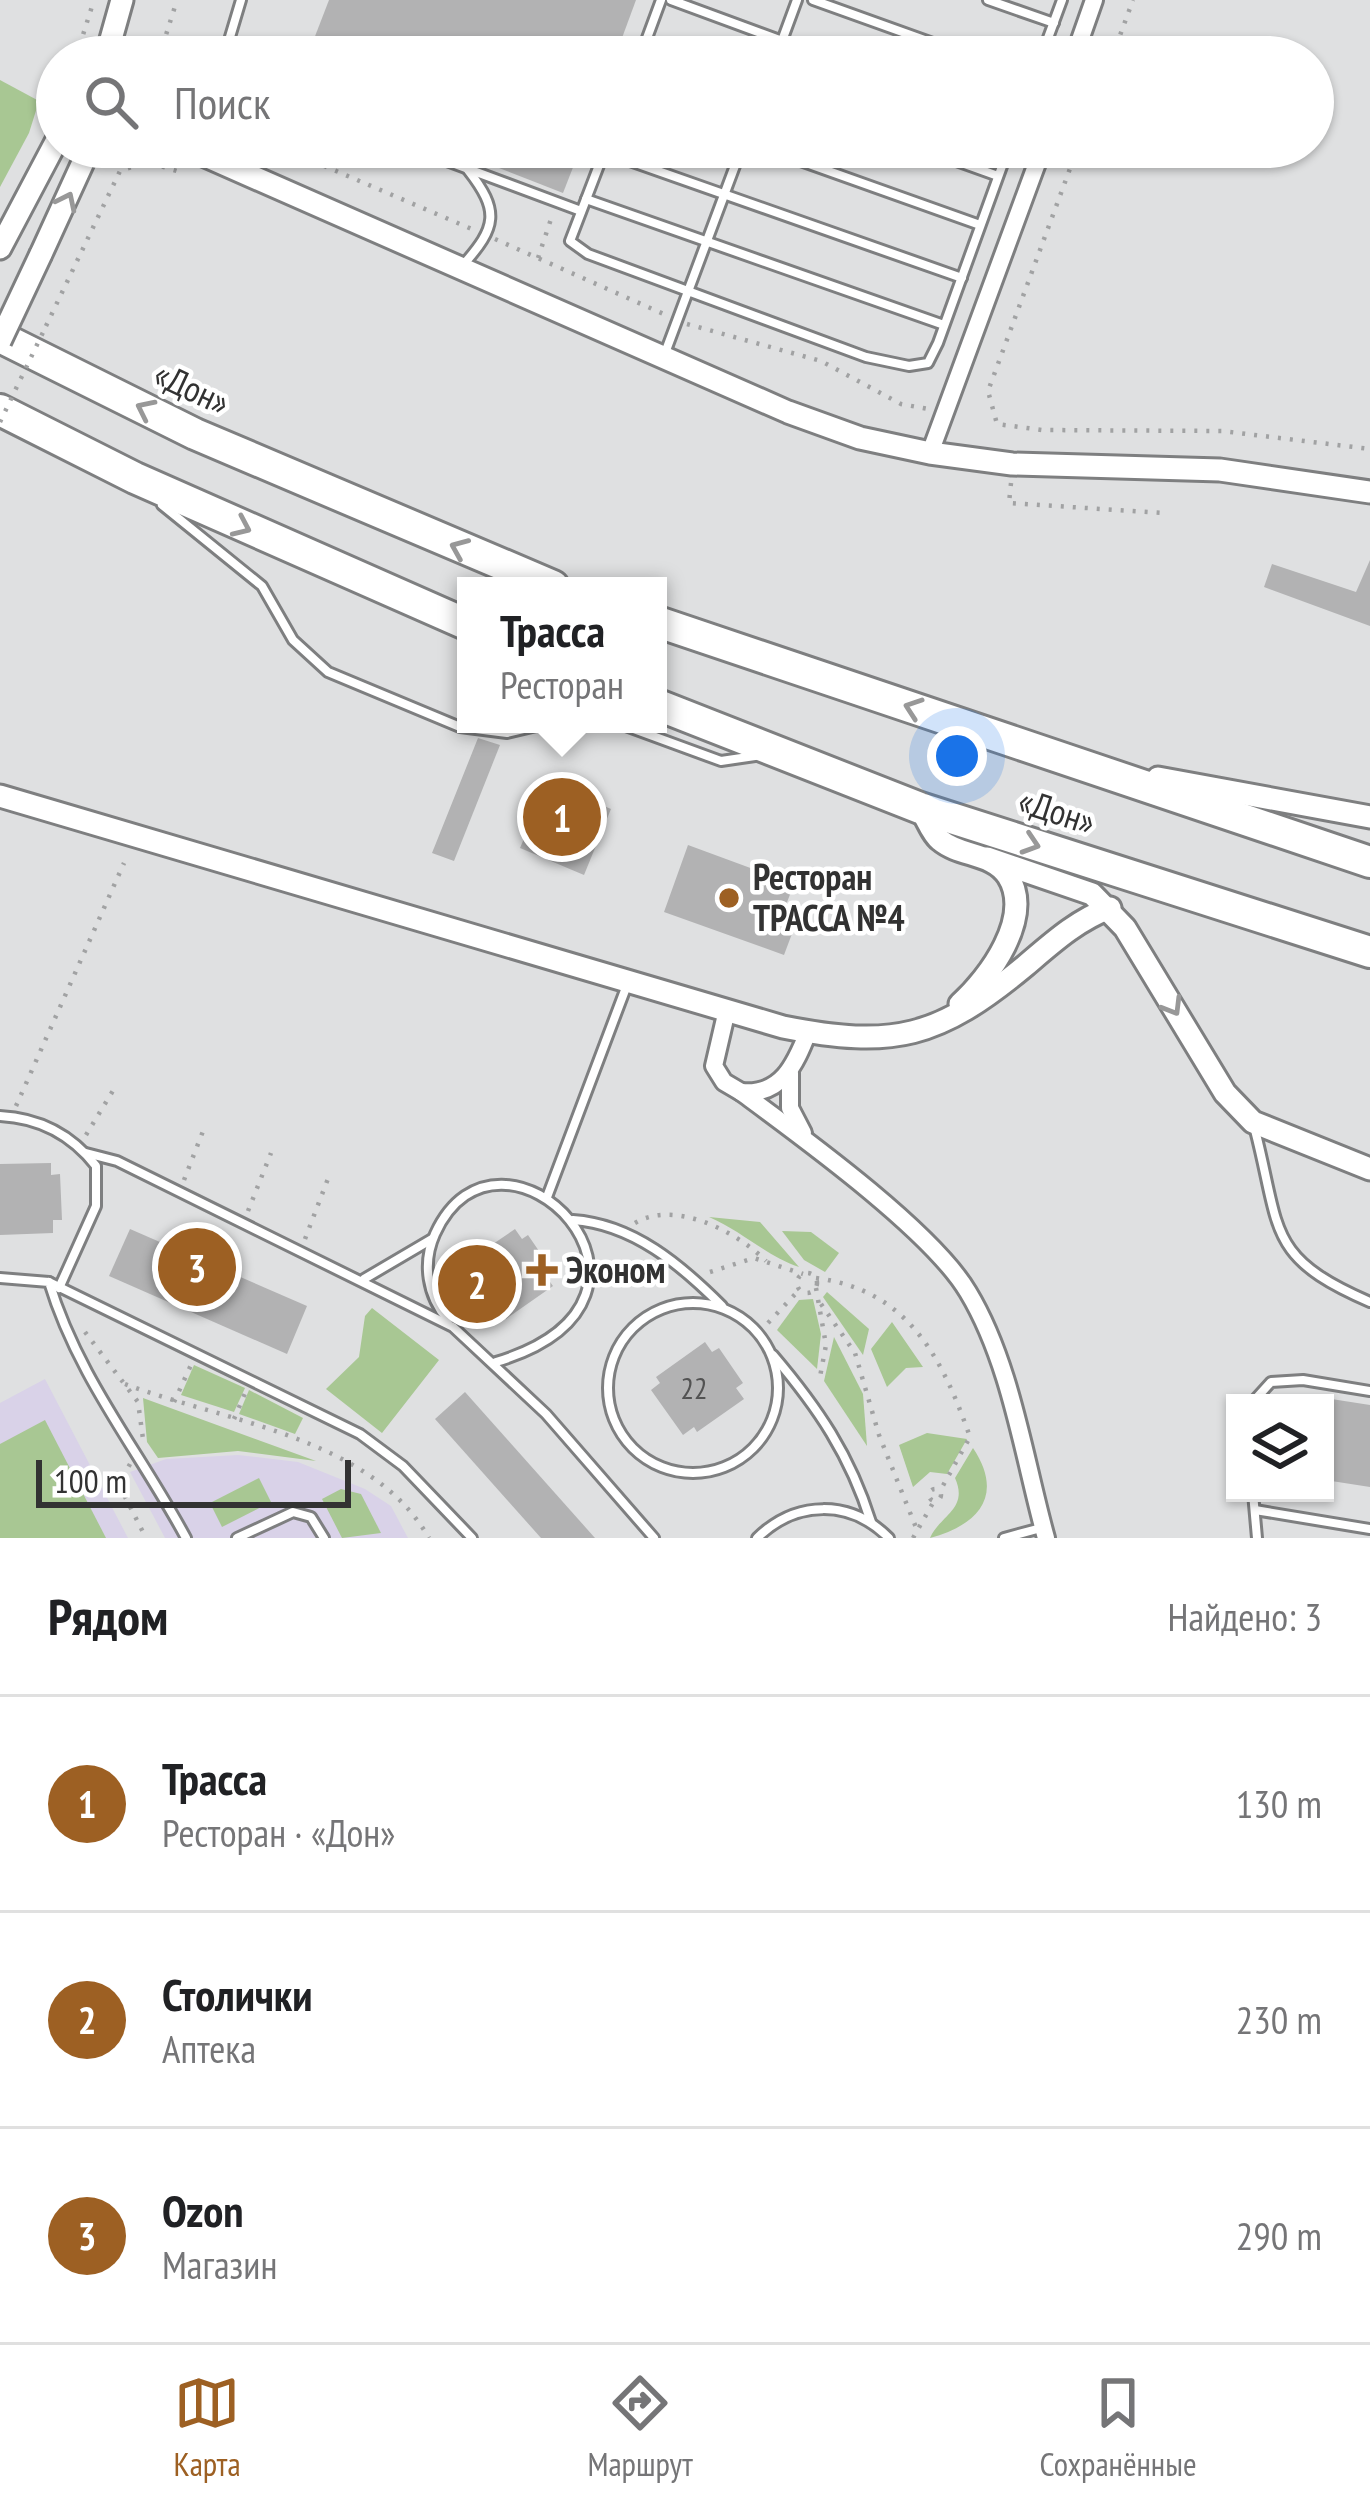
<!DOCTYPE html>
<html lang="ru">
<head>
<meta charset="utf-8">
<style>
	:root { --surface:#fff; --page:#f2f2f2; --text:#202124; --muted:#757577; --line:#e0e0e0; --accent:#9d6023 }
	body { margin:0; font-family:"PT Sans Narrow",sans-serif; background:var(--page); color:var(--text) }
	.controls { position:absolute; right:36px; bottom:36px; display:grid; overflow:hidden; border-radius:0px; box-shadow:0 3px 9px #0004 }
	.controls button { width:108px; height:108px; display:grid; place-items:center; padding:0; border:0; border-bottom:3px solid var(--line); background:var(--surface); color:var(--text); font:60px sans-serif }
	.scale { position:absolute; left:36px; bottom:30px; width:315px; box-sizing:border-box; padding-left:12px; border:6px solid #323232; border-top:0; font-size:33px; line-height:42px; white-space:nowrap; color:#323232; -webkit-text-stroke:9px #fff; paint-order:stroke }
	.you { position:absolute; left:957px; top:756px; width:42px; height:42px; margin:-30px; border:9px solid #fff; border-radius:50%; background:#1a73e8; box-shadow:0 0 0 18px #1a73e833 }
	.badge { display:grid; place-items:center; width:78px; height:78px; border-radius:50%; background:var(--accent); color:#fff; font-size:39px; font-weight:700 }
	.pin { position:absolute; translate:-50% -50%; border:6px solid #fff; box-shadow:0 3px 12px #0006 }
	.popup { position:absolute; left:457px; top:577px; width:210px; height:156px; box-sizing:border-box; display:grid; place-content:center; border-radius:0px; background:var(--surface); filter:drop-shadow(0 3px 9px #0005); font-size:39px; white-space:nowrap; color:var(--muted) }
	.popup b { font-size:45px; color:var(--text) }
	.popup::after { content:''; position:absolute; left:50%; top:100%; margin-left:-24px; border:24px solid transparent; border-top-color:var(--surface) }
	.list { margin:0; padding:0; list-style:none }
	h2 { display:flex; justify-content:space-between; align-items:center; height:156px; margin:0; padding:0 48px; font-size:51px }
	h2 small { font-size:39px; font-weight:400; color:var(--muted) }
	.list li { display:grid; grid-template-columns:78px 1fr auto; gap:36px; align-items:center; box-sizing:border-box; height:216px; padding:0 48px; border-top:3px solid var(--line) }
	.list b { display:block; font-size:45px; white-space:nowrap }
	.list p { margin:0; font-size:39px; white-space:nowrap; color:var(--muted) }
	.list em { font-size:39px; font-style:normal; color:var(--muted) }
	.icon { flex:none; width:66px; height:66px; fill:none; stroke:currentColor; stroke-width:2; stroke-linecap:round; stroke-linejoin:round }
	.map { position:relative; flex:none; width:1370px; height:1538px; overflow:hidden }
	.search { position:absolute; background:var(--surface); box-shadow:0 3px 9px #0004; left:36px; right:36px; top:36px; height:132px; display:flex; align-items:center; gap:30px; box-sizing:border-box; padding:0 42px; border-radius:66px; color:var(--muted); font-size:45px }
	.sheet { height:804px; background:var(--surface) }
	nav { display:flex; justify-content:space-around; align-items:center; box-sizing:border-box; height:168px; border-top:3px solid var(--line); background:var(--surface); font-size:33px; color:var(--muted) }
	nav a { display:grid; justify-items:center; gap:6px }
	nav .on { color:var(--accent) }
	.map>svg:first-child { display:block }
	.education { fill:#d9d2e8 }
	.green { fill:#a8c793 }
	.building { fill:#b2b2b3 }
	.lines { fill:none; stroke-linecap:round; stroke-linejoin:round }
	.service-casing { stroke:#7e7f80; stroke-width:14 }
	.minor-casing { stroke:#7e7f80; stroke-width:22 }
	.tertiary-casing { stroke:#7e7f80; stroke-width:27 }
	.motorway-casing { stroke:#7e7f80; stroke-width:36 }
	.path { stroke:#a1a2a3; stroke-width:4.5; stroke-dasharray:3 9; stroke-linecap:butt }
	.service { stroke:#fff; stroke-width:8 }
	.minor { stroke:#fff; stroke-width:16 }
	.tertiary { stroke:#fff; stroke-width:21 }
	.motorway { stroke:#fff; stroke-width:30 }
	.tertiary-bridge-casing { stroke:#7e7f80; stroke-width:27; stroke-linecap:butt }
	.path-bridge { stroke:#a1a2a3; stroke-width:4.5; stroke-dasharray:3 9; stroke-linecap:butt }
	.tertiary-bridge { stroke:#fff; stroke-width:21 }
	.oneway { stroke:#989898 }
	.poi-dot { fill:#9d6023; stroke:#fff; stroke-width:4.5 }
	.labels { text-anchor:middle; stroke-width:9; stroke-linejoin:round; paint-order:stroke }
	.number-label { font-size:30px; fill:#525252 }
	.street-label { font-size:36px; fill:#323232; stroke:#fff }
	.poi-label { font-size:36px; font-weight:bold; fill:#323232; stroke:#fff; text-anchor:start }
</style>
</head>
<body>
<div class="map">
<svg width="1370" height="1538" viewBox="0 0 1370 1538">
	<rect width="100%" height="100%" fill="#dfe0e1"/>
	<g class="education">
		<polygon points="45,1379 128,1538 0,1538 0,1403"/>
		<polygon points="238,1455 298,1462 365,1489 391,1506 408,1538 165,1538 130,1472 166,1459"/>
	</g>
	<g class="green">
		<polygon points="0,80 39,101 29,133 0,187"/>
		<path d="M709,1217L760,1222L799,1267C766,1256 742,1231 709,1217Z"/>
		<polygon points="782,1231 811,1232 839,1253 825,1272 804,1260"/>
		<polygon points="827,1292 869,1329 863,1355 823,1297"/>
		<polygon points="813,1299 821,1334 817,1369 777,1330 799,1300"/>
		<polygon points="372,1308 439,1360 382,1433 326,1389 359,1357 365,1316"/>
		<polygon points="892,1322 923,1367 906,1368 887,1387 871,1349"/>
		<polygon points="834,1337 863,1394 867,1446 824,1381"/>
		<polygon points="194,1365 245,1388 234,1412 181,1395"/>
		<polygon points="249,1390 303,1418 295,1434 239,1414"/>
		<polygon points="143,1398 316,1461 238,1451 158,1458 147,1442"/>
		<polygon points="45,1420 106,1538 0,1538 0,1444"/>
		<polygon points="927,1433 967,1439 947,1474 930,1472 913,1487 899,1445"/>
		<path d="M973,1448C1005,1496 978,1525 930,1538C940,1515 969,1509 955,1478Z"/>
		<polygon points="259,1478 271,1502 222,1527 210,1503"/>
		<polygon points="341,1489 361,1494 381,1533 342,1538 322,1499"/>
	</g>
	<g class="building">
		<polygon points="329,0 636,0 615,57 307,57"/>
		<polygon points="445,147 581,147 563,193"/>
		<polygon points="1370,560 1370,626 1264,587 1272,564 1356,592"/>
		<polygon points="478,738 500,745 454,861 432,853"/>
		<polygon points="548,782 611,809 584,875 520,848"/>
		<polygon points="688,845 794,884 781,918 796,923 784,955 664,912"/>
		<polygon points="51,1163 51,1175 60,1174 62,1220 53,1220 53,1233 0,1235 0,1164"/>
		<polygon points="130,1229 307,1306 287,1354 109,1276"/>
		<polygon points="515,1229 522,1239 528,1235 552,1270 545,1275 553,1286 506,1319 502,1314 491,1321 460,1276 469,1269 465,1263"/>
		<polygon points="705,1342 712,1352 719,1348 743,1383 736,1388 744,1399 697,1432 694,1427 683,1435 651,1390 660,1383 656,1377"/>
		<polygon points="465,1392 595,1538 541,1538 435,1419"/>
		<polygon points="1325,1398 1370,1405 1370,1487 1325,1480"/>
	</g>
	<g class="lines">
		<g class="service-casing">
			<g id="service">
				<polyline points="671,0 826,57"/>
				<polyline points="813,0 972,57"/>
				<polyline points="988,0 1054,23"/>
				<polyline points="642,49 664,57"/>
				<polyline points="224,57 241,0"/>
				<polyline points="640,57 661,0"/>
				<polyline points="776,57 797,0"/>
				<polyline points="1041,57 1062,0"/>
				<polyline points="409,147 581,211"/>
				<polyline points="606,147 570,241 588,254 866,357 909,366 928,363 938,343 1009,147"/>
				<polyline points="761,147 980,225"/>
				<polyline points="917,147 998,176"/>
				<polyline points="604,152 962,278"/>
				<polyline points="586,199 944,325"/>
				<path d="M463,265C497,227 500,211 468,170"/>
				<polyline points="665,353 742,147"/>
				<polyline points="162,505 262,586 293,640 328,672 460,727 507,733 545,724"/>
				<polyline points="620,724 721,761 755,756"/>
				<path d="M0,1116C40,1118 71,1134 96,1166V1206L59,1288"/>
				<path d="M1255,1130C1281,1231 1266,1257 1370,1302"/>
				<polyline points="86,1153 117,1161 453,1327 546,1414 654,1538"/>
				<polyline points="547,1197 627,985"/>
				<path d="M573,1220C633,1224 681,1265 722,1306"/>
				<path d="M0,1278L49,1282C78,1378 140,1452 186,1538"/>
				<polyline points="364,1279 432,1239"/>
				<polyline points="49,1282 360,1434 403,1466 472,1538"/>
				<circle cx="693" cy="1388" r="85"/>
				<path d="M448,1320C427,1296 422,1263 435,1234C500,1091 709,1298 496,1362"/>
				<path d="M773,1355C818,1408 850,1455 871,1522"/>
				<polyline points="1252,1403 1271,1382 1303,1380 1370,1391"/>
				<polyline points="1253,1493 1257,1538"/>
				<polyline points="1255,1510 1370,1529"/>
				<polyline points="237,1538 293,1512 311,1517 324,1538"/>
				<path d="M757,1538C796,1500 850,1499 889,1538"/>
				<polyline points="1004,1538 1041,1528"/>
			</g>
		</g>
		<g class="minor-casing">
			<g id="minor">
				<polyline points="1074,57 1094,0"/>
				<polyline points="930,453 1043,147"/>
				<polyline points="727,1010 714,1066 724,1082 741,1092"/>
				<path d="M808,1032C795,1065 781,1096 741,1092C802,1137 932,1231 968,1292C1011,1363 1024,1459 1046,1538"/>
				<polyline points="790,1073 790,1108 803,1133"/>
			</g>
		</g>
		<g class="tertiary-casing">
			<g id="tertiary">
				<polyline points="106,57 122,0"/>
				<polyline points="185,147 788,412 860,438 930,453 1012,464 1220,470 1370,492"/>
				<polyline points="0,248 57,140"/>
				<polyline points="41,254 90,147"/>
				<polyline points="1158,778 1370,817"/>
				<path d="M0,796L783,1027C894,1049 938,1038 1025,966C1052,943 1077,920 1110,908"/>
				<path d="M920,808C926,817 932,834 940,840C960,857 992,852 1008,876C1034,917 989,978 960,1004"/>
				<polyline points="987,858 1092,894 1125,928 1225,1093 1253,1122 1370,1169"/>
			</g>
		</g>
		<g class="motorway-casing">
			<g id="motorway">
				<polyline points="0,337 195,434 553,586"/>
				<polyline points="0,410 135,478 466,624"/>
				<polyline points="658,622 1370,862"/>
				<polyline points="658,705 920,808 1370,952"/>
			</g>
		</g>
		<g class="path">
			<polyline points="76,57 94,0"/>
			<polyline points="159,57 177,0"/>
			<polyline points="1112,57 1133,0"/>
			<polyline points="280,147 474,230"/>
			<polyline points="1078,147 988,391 997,424 1042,430 1222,431 1370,449"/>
			<polyline points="495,239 666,315"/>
			<polyline points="538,258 553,213"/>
			<polyline points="687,324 821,361 901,404 928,409"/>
			<polyline points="46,326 120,171 147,162 177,171"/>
			<polyline points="1011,483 1009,503 1163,513"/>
			<polyline points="16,1106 124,863"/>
			<polyline points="86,1135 114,1089"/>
			<polyline points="184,1180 205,1126"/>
			<polyline points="248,1211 271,1153"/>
			<path d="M635,1223C675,1199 737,1232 766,1261"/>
			<polyline points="305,1239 329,1176"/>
			<polyline points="710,1272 754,1258 803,1274"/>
			<circle cx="807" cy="1283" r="10"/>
			<path d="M816,1278C908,1290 942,1357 970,1437L940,1491"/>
			<polyline points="816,1288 826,1345 819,1382"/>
			<polyline points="821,1304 855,1353 879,1435 917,1530"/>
			<polyline points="768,1323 800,1289"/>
			<polyline points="85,1332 138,1402 143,1439"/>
			<path d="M125,1384C226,1422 371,1437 429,1538"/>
			<polyline points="174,1402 191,1365"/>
			<polyline points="234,1419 246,1391"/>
			<polyline points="130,1464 119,1485 146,1538"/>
			<circle cx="935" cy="1495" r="6"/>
			<polyline points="913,1538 934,1501"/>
		</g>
		<use href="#service" class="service"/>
		<use href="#minor" class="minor"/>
		<use href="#tertiary" class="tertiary"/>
		<use href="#motorway" class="motorway"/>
		<g class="tertiary-bridge-casing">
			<polyline id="tertiary-bridge" points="0,341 41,254"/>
		</g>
		<polyline class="path-bridge" points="0,422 46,326"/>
		<use href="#tertiary-bridge" class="tertiary-bridge"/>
	</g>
	<defs><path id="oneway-chevron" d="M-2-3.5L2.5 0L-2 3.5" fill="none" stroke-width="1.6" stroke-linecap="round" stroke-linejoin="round" transform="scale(3)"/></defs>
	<g class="oneway">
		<use href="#oneway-chevron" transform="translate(67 201) rotate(-64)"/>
		<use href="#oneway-chevron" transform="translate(145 409) rotate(-154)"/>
		<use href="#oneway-chevron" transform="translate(242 527) rotate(24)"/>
		<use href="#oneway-chevron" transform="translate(459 548) rotate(-157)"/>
		<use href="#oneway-chevron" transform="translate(913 708) rotate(-161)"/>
		<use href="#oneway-chevron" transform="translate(1031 844) rotate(18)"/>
		<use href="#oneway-chevron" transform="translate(1173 1007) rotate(59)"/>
	</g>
	<g class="poi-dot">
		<circle cx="729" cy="898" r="12"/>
		<path d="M536 1252h12v12h12v12h-12v12h-12v-12h-12v-12h12z"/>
	</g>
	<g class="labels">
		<g class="number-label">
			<text x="694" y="1399">22</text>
		</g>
		<g class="street-label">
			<text transform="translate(192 388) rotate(25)" y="13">«Дон»</text>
			<text transform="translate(1057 811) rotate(18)" y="13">«Дон»</text>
		</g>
		<g class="poi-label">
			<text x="753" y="890">Ресторан<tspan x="753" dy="41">ТРАССА №4</tspan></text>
			<text x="566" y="1283">Эконом</text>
		</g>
	</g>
</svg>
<div class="controls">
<button><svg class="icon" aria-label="layers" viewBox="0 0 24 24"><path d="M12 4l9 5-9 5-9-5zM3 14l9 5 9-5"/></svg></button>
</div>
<div class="scale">100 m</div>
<div class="you"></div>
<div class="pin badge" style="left:562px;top:817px">1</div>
<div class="popup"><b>Трасса</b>Ресторан</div>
<div class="pin badge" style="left:477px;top:1284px">2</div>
<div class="pin badge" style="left:197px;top:1267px">3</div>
<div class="search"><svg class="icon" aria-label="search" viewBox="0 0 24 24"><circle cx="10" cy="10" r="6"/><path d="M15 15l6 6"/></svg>Поиск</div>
</div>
<section class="sheet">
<h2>Рядом<small>Найдено: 3</small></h2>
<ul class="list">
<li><span class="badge">1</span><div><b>Трасса</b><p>Ресторан · «Дон»</p></div><em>130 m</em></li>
<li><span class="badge">2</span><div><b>Столички</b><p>Аптека</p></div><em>230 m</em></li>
<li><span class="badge">3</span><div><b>Ozon</b><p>Магазин</p></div><em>290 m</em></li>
</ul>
</section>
<nav>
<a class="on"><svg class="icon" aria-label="map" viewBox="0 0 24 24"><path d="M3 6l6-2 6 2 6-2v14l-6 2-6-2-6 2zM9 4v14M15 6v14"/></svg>Карта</a>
<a><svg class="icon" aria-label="directions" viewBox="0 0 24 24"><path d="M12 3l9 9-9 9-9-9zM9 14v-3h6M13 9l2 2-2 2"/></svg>Маршрут</a>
<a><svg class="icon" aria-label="saved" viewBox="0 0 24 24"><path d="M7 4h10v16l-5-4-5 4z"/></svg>Сохранённые</a>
</nav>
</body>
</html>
